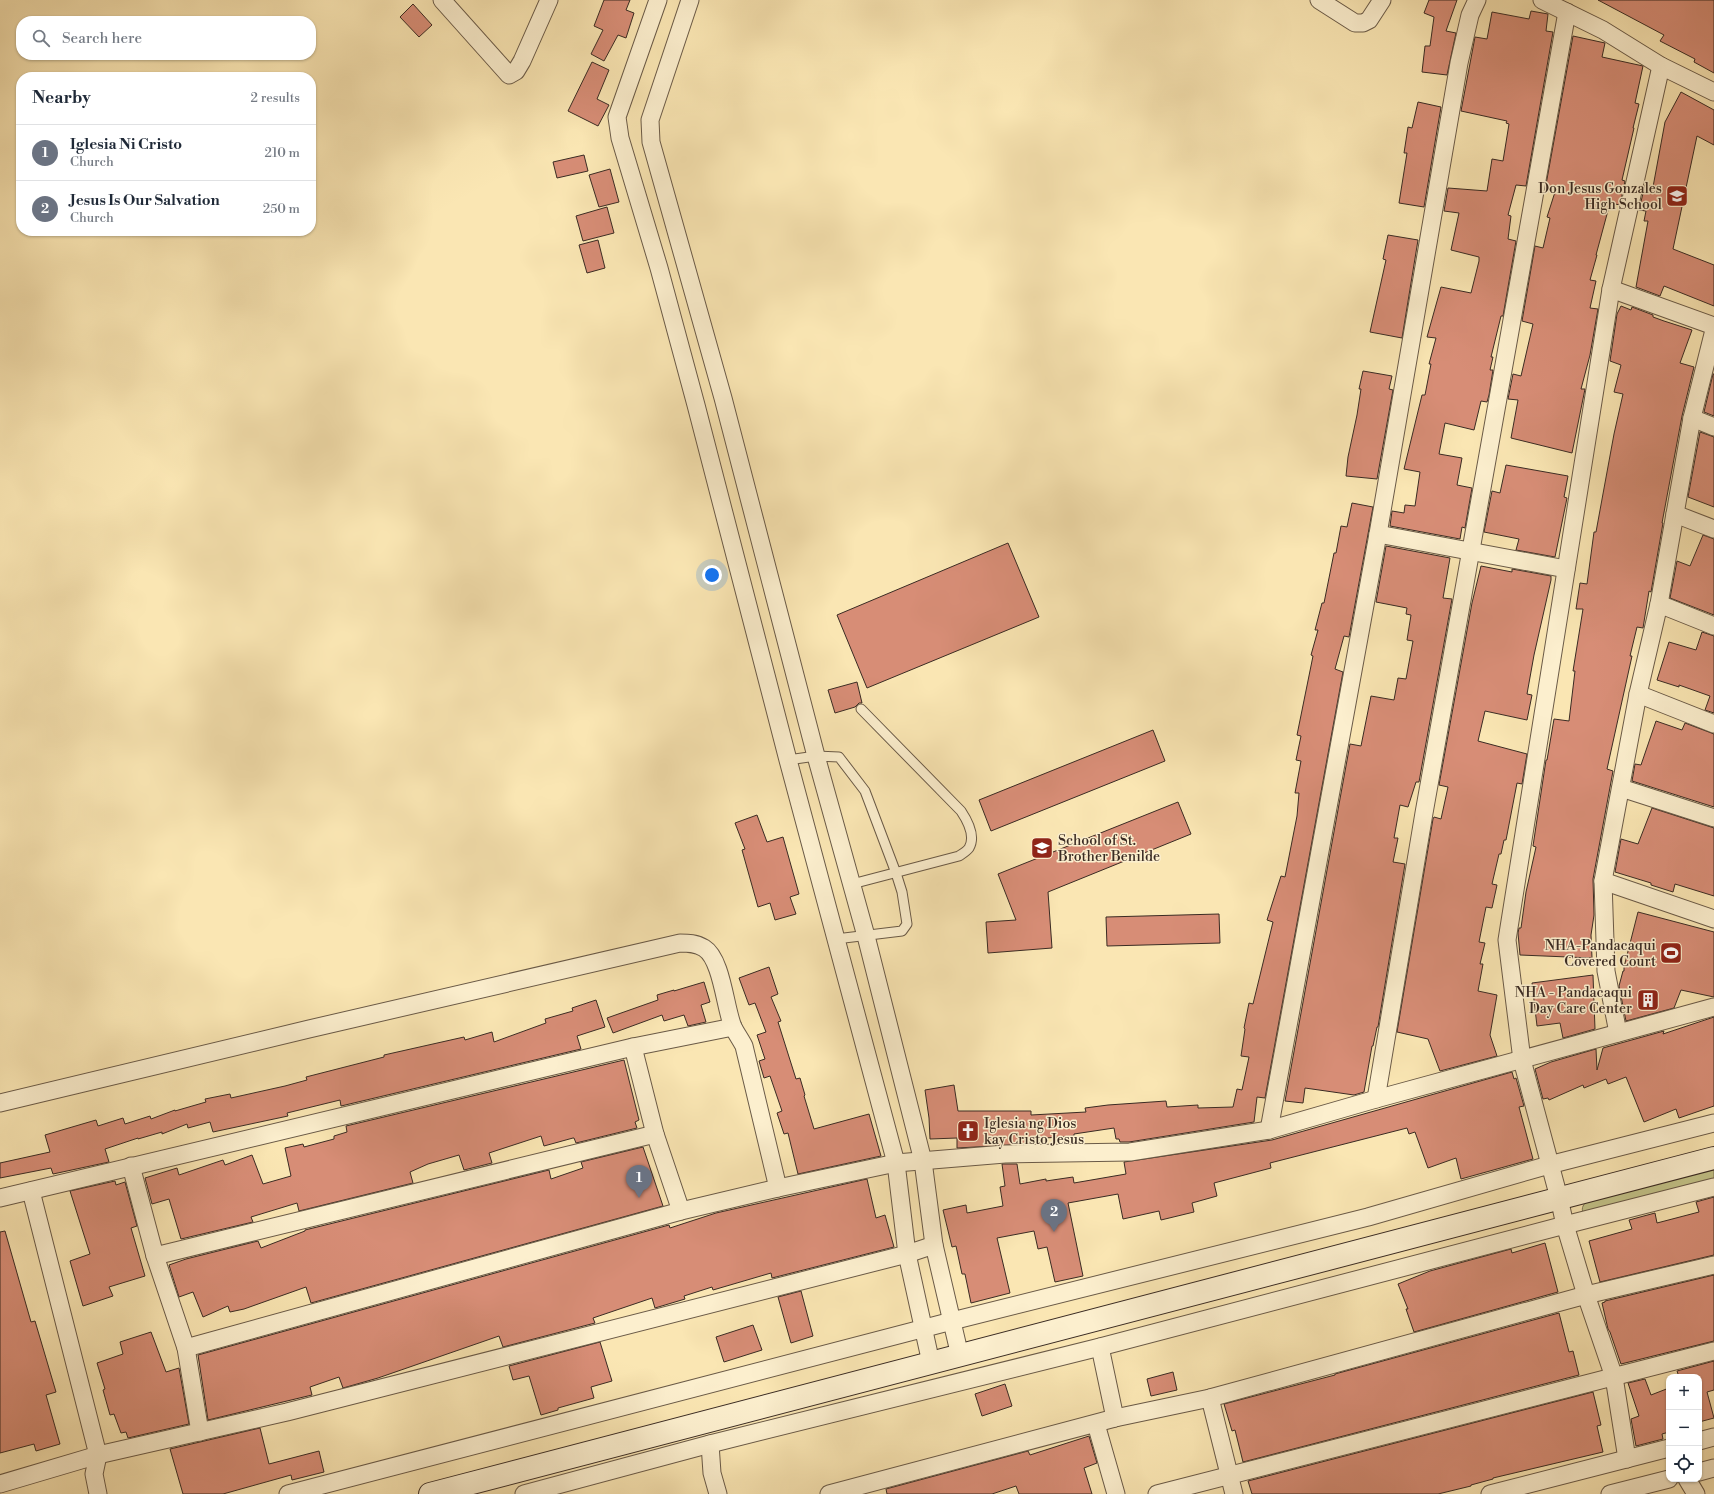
<!DOCTYPE html>
<html lang="en">
<head>
<meta charset="utf-8">
<style>
	:root { --surface:#fff; --page:#f6f6f7; --text:#1f2937; --muted:#747a83; --line:#e0e1e3; --accent:#8f2418 }
	body { margin:0; font-family:"Libre Bodoni",serif; background:var(--page); color:var(--text) }
	.controls { position:absolute; right:12px; bottom:12px; display:grid; overflow:hidden; border-radius:8px; box-shadow:0 1px 3px #0004 }
	.controls button { width:36px; height:36px; display:grid; place-items:center; padding:0; border:0; border-bottom:1px solid var(--line); background:var(--surface); color:var(--text); font:20px sans-serif }
	.you { position:absolute; left:712px; top:575px; width:14px; height:14px; margin:-10px; border:3px solid #fff; border-radius:50%; background:#1a73e8; box-shadow:0 0 0 6px #1a73e833 }
	.badge { display:grid; place-items:center; width:26px; height:26px; border-radius:50%; background:var(--accent); color:#fff; font-size:13px; font-weight:700 }
	.pin { position:absolute; translate:-50% -33px; filter:drop-shadow(0 1px 2px #0008) }
	.pin::after { content:''; position:absolute; top:21px; width:14px; height:12px; background:inherit; clip-path:polygon(0 0,100% 0,50% 100%) }
	.list { margin:0; padding:0; list-style:none }
	h2 { display:flex; justify-content:space-between; align-items:center; height:52px; margin:0; padding:0 16px; font-size:17px }
	h2 small { font-size:13px; font-weight:400; color:var(--muted) }
	.list li { display:grid; grid-template-columns:26px 1fr auto; gap:12px; align-items:center; box-sizing:border-box; height:56px; padding:0 16px; border-top:1px solid var(--line) }
	.list b { display:block; font-size:15px; white-space:nowrap }
	.list p { margin:0; font-size:13px; white-space:nowrap; color:var(--muted) }
	.list em { font-size:13px; font-style:normal; color:var(--muted) }
	.icon { flex:none; width:22px; height:22px; fill:none; stroke:currentColor; stroke-width:2; stroke-linecap:round; stroke-linejoin:round }
	.map { position:relative; flex:none; width:1714px; height:1494px; overflow:hidden }
	.search { position:absolute; background:var(--surface); box-shadow:0 1px 3px #0004; left:16px; top:16px; width:300px; height:44px; display:flex; align-items:center; gap:10px; box-sizing:border-box; padding:0 14px; border-radius:16px; color:var(--muted); font-size:15px }
	.panel { position:absolute; background:var(--surface); box-shadow:0 1px 3px #0004; left:16px; top:72px; width:300px; height:164px; border-radius:16px }
	.map>svg:first-child { display:block }
	.green { fill:#c3c389; stroke:#7e7756 }
	.building { fill:#d78d76; stroke:#3a2b23 }
	.lines { fill:none; stroke-linecap:round; stroke-linejoin:round }
	.lane-casing { stroke:#6a5a47; stroke-width:11 }
	.street-casing { stroke:#6a5a47; stroke-width:19 }
	.secondary-casing { stroke:#3a2b23; stroke-width:24 }
	.lane { stroke:#fcefce; stroke-width:9 }
	.street { stroke:#fcefce; stroke-width:17 }
	.secondary { stroke:#fcefce; stroke-width:22 }
	.labels { text-anchor:middle; stroke-width:3; stroke-linejoin:round; paint-order:stroke }
	.poi-label { font-size:14px; fill:#3a2b23; stroke:#fcefce; text-anchor:end }
</style>
</head>
<body>
<div class="map">
<svg width="1714" height="1494" viewBox="0 0 1714 1494">
	<rect width="100%" height="100%" fill="#fae6b3"/>
	<filter id="stains"><feTurbulence type="fractalNoise" baseFrequency=".005" numOctaves="4"/><feColorMatrix values="0 0 0 0 .2 0 0 0 0 .09 0 0 0 0 .02 0 0 0 .5 -.17"/></filter>
	<radialGradient id="worn" r=".72"><stop offset=".6" stop-color="#630" stop-opacity="0"/><stop offset="1" stop-color="#630" stop-opacity=".3"/></radialGradient>
	<path class="green" d="M1714,1169V1184L1584,1215C1581,1209 1582,1206 1587,1201Z"/>
	<g class="building">
		<polygon points="604,0 630,0 626,10 634,13 626,38 618,35 604,61 591,54 603,30 594,26"/>
		<polygon points="1429,0 1457,0 1446,31 1456,33 1447,75 1422,72 1425,46 1430,46 1434,17 1424,13"/>
		<polygon points="1598,0 1714,0 1714,73 1694,62 1695,59 1660,41 1664,35"/>
		<polygon points="413,4 432,25 419,37 400,17"/>
		<polygon points="1531,11 1548,14 1546,31 1553,32 1526,186 1516,185 1508,215 1511,216 1508,239 1516,241 1503,316 1501,316 1491,357 1493,357 1490,370 1493,370 1489,395 1487,402 1481,401 1474,430 1445,423 1439,454 1462,458 1457,485 1472,488 1465,528 1462,527 1460,539 1390,526 1392,511 1404,513 1405,505 1415,506 1420,472 1404,469 1422,395 1425,395 1431,364 1429,364 1436,338 1427,337 1441,287 1471,293 1479,261 1479,257 1451,250 1459,213 1444,211 1448,188 1487,191 1492,159 1503,161 1509,124 1506,123 1507,121 1461,111 1475,37 1487,39 1492,12 1529,19"/>
		<polygon points="1573,36 1605,43 1602,57 1643,66 1635,103 1639,104 1633,128 1634,128 1622,180 1625,181 1620,205 1610,203 1596,255 1597,255 1590,280 1596,281 1590,308 1598,309 1590,355 1581,389 1585,389 1572,453 1511,438 1518,400 1508,399 1513,374 1521,376 1533,324 1522,321 1535,246 1543,248 1550,218 1547,217 1555,192 1545,190"/>
		<polygon points="592,62 609,70 597,99 609,105 598,126 568,111"/>
		<polygon points="1681,92 1714,110 1714,145 1697,136 1673,249 1714,265 1714,306 1664,286 1660,296 1636,287 1648,221 1644,221 1646,211 1639,210 1645,185 1653,187 1665,122"/>
		<polygon points="1418,102 1441,107 1424,207 1399,203 1407,153 1404,153 1408,127 1412,128"/>
		<polygon points="584,155 588,171 557,178 553,162"/>
		<polygon points="610,169 619,202 599,207 589,175"/>
		<polygon points="607,207 614,233 583,241 576,216"/>
		<polygon points="1388,235 1418,240 1402,338 1370,332 1386,260 1383,259"/>
		<polygon points="598,240 605,268 587,273 579,245"/>
		<polygon points="1621,306 1631,310 1632,307 1653,315 1653,317 1664,321 1692,330 1680,363 1694,367 1682,416 1662,523 1663,523 1651,592 1649,591 1643,628 1637,627 1630,656 1632,656 1607,769 1613,771 1593,879 1594,915 1591,935 1592,958 1520,955 1518,933 1519,928 1521,928 1526,892 1536,847 1533,846 1546,760 1547,760 1554,719 1569,721 1575,671 1573,671 1583,609 1576,609 1580,583 1587,584 1594,532 1596,532 1614,434 1623,394 1614,392 1621,365 1610,361 1617,314"/>
		<polygon points="1363,371 1392,376 1389,389 1393,390 1377,479 1346,476 1348,457 1357,415 1361,389 1359,389"/>
		<polygon points="1713,374 1714,374 1714,416 1704,412"/>
		<polygon points="1700,432 1714,437 1714,507 1688,497"/>
		<polygon points="1506,465 1568,476 1564,497 1567,498 1555,557 1516,550 1519,539 1484,532 1492,491 1500,493"/>
		<polygon points="1352,503 1373,507 1349,637 1344,636 1335,669 1343,672 1265,1098 1257,1097 1254,1122 1129,1142 1120,1142 1119,1139 1116,1139 1114,1128 1074,1134 1074,1136 1031,1139 1031,1144 957,1148 957,1138 930,1139 929,1118 925,1090 954,1085 958,1111 1031,1111 1031,1115 1086,1112 1085,1108 1108,1105 1166,1101 1167,1107 1198,1105 1198,1108 1233,1107 1237,1089 1242,1090 1249,1057 1241,1056 1245,1029 1244,1028 1249,1003 1253,1004 1273,922 1267,920 1281,876 1285,877 1297,816 1299,793 1295,793 1301,761 1296,760 1301,736 1297,735 1313,656 1311,655 1318,630 1315,630 1322,603 1324,603 1334,553 1336,553 1341,526 1347,527"/>
		<polygon points="1703,535 1714,539 1714,615 1670,598 1677,561 1690,566"/>
		<polygon points="1008,543 1039,617 867,688 837,615"/>
		<polygon points="1386,546 1450,558 1443,598 1452,599 1419,782 1416,782 1408,807 1400,805 1394,838 1398,838 1393,862 1405,864 1378,1027 1377,1027 1373,1046 1372,1046 1364,1092 1354,1095 1305,1088 1303,1103 1285,1101 1350,744 1361,746 1371,696 1394,700 1398,678 1406,679 1413,641 1407,640 1411,615 1406,614 1407,608 1376,602"/>
		<polygon points="1481,566 1512,572 1512,569 1551,576 1551,580 1534,655 1527,694 1532,695 1527,720 1485,711 1478,741 1527,754 1522,784 1517,783 1506,840 1504,840 1501,854 1499,854 1492,884 1497,885 1492,908 1486,907 1479,942 1485,943 1480,964 1483,964 1478,991 1497,995 1490,1035 1497,1056 1440,1071 1428,1039 1397,1032 1433,819 1434,817 1441,819 1448,787 1439,785 1472,603"/>
		<polygon points="1702,632 1714,636 1714,713 1705,710 1710,696 1679,685 1679,687 1657,680 1669,642 1696,650"/>
		<polygon points="857,682 862,703 859,703 855,707 835,713 828,690"/>
		<polygon points="1656,721 1682,730 1685,723 1714,734 1714,807 1632,781 1635,764 1641,765"/>
		<polygon points="1153,730 1165,761 991,831 979,800"/>
		<polygon points="1178,802 1191,834 1048,892 1052,948 988,953 986,922 1016,920 998,874"/>
		<polygon points="1652,808 1714,828 1714,896 1675,884 1673,892 1651,885 1651,883 1615,872 1621,839 1638,844"/>
		<polygon points="757,815 767,842 783,837 799,894 790,897 796,914 775,920 770,903 758,907 742,850 745,849 735,823"/>
		<polygon points="1638,912 1714,932 1714,997 1681,990 1674,1008 1626,1021 1619,986 1623,971 1624,971 1624,967"/>
		<polygon points="1219,914 1220,943 1107,946 1106,917"/>
		<polygon points="769,967 778,994 771,997 781,1021 778,1022 796,1079 800,1078 805,1095 804,1096 814,1129 869,1114 881,1156 798,1174 788,1133 784,1134 777,1113 782,1111 770,1076 764,1078 759,1061 765,1059 757,1035 766,1032 755,1003 749,1005 739,978"/>
		<polygon points="1593,975 1595,1029 1563,1038 1560,1023 1537,1026 1532,983"/>
		<polygon points="704,982 710,1002 701,1005 706,1022 688,1026 684,1015 664,1021 662,1015 613,1033 607,1018 658,1000 657,995 674,990 674,991"/>
		<polygon points="596,1000 605,1027 577,1036 581,1049 341,1106 340,1100 287,1113 288,1116 213,1132 210,1122 188,1128 187,1124 162,1134 162,1132 138,1139 138,1138 105,1149 109,1162 53,1174 51,1168 0,1178 0,1163 50,1152 45,1135 96,1120 98,1126 123,1118 125,1124 150,1116 151,1119 175,1110 175,1111 206,1102 205,1099 230,1094 231,1098 285,1086 307,1080 306,1077 384,1057 384,1055 464,1037 465,1040 492,1032 494,1042 546,1023 545,1019 573,1011 572,1008"/>
		<polygon points="1714,1017 1714,1106 1679,1118 1676,1109 1644,1122 1626,1077 1608,1084 1606,1079 1584,1088 1583,1085 1549,1100 1548,1098 1543,1099 1535,1069 1551,1062 1596,1049 1597,1070 1603,1048 1664,1031 1663,1034"/>
		<polygon points="624,1060 639,1120 635,1122 637,1128 576,1143 574,1138 573,1138 544,1146 541,1136 489,1153 492,1163 464,1170 459,1155 428,1164 410,1172 413,1183 299,1211 297,1203 251,1217 253,1222 181,1239 169,1199 152,1204 145,1178 177,1168 179,1175 223,1160 225,1165 252,1155 263,1184 291,1176 285,1148 303,1144 304,1147 334,1139 334,1136 347,1132 346,1126"/>
		<polygon points="1512,1072 1514,1079 1516,1078 1524,1106 1519,1107 1533,1159 1461,1179 1456,1158 1428,1168 1415,1132 1409,1134 1407,1128 1270,1163 1271,1168 1214,1183 1217,1196 1192,1203 1194,1212 1161,1220 1159,1211 1123,1219 1118,1194 1068,1203 1083,1276 1055,1282 1047,1247 1038,1249 1034,1231 997,1238 1010,1293 971,1303 965,1274 962,1274 956,1246 952,1247 943,1210 966,1205 967,1213 1003,1206 1000,1187 1005,1186 1002,1164 1017,1164 1020,1184 1046,1179 1046,1181 1073,1177 1074,1183 1126,1174 1124,1162 1272,1140"/>
		<polygon points="643,1147 663,1206 311,1303 306,1287 244,1309 230,1312 228,1306 203,1317 193,1292 179,1297 169,1265 186,1259 258,1241 261,1248 305,1231 305,1230 549,1170 551,1179 583,1168 581,1162"/>
		<polygon points="867,1179 876,1218 885,1215 894,1247 772,1278 771,1273 713,1290 712,1287 684,1296 685,1299 655,1308 652,1298 593,1318 595,1323 503,1347 499,1336 378,1378 343,1388 339,1377 310,1387 312,1395 208,1420 198,1355 669,1225 670,1228 716,1213"/>
		<polygon points="115,1181 116,1185 125,1182 137,1226 131,1228 145,1276 109,1287 113,1296 83,1306 70,1261 90,1254 70,1191"/>
		<polygon points="1714,1197 1714,1255 1600,1282 1589,1241 1632,1229 1629,1220 1655,1213 1657,1223 1699,1212 1696,1202"/>
		<polygon points="5,1231 31,1322 35,1321 56,1392 46,1395 60,1444 36,1451 34,1444 0,1453 0,1232"/>
		<polygon points="1545,1243 1558,1292 1414,1332 1406,1309 1408,1309 1398,1284 1430,1271 1511,1249 1512,1253"/>
		<polygon points="1714,1275 1714,1341 1621,1364 1610,1332 1608,1329 1602,1303 1605,1302 1605,1301"/>
		<polygon points="801,1291 813,1336 791,1343 778,1297"/>
		<polygon points="1559,1313 1569,1352 1573,1351 1579,1375 1243,1462 1235,1430 1232,1431 1224,1404 1335,1375 1335,1374"/>
		<polygon points="753,1325 762,1350 724,1362 716,1337"/>
		<polygon points="151,1332 166,1372 179,1368 189,1424 128,1438 126,1432 121,1433 114,1414 110,1415 103,1390 105,1389 97,1363 123,1354 120,1342"/>
		<polygon points="600,1342 612,1381 591,1387 594,1398 558,1408 558,1410 541,1415 529,1376 513,1380 509,1366"/>
		<polygon points="1714,1361 1714,1390 1707,1392 1714,1418 1699,1422 1699,1377 1679,1377 1677,1371"/>
		<polygon points="1173,1372 1177,1390 1151,1396 1147,1379"/>
		<polygon points="1645,1379 1651,1395 1669,1388 1669,1432 1662,1434 1663,1439 1636,1446 1631,1419 1639,1416 1628,1383"/>
		<polygon points="1005,1384 1012,1406 982,1416 975,1394"/>
		<polygon points="1593,1392 1601,1425 1597,1426 1603,1452 1493,1478 1493,1479 1471,1485 1471,1486 1438,1494 1252,1494 1248,1481"/>
		<polygon points="260,1428 269,1464 319,1451 324,1472 292,1480 291,1475 223,1494 183,1494 170,1449"/>
		<polygon points="1089,1436 1097,1463 1084,1468 1092,1494 1019,1494 1016,1486 992,1494 887,1494 886,1489 1028,1451 1030,1455"/>
	</g>
	<g class="lines">
		<g class="lane-casing">
			<g id="lane">
				<polyline points="788,760 816,756 839,757 865,791 896,873 902,892 907,924 902,931 836,939"/>
				<path d="M852,884L959,856C962,854 967,851 969,848C976,836 967,820 961,811L861,709"/>
			</g>
		</g>
		<g class="street-casing">
			<g id="street">
				<polyline points="442,0 509,75 516,71 522,61 549,0"/>
				<polyline points="658,0 617,117 620,138 659,268 696,405 788,760 896,1163 907,1254 931,1363"/>
				<polyline points="690,0 650,120 651,142 723,398 816,756 866,936 923,1161 934,1245 960,1356"/>
				<polyline points="1319,0 1355,23 1363,23 1369,20 1382,0"/>
				<polyline points="1542,0 1603,30 1661,66 1714,92"/>
				<polyline points="1611,289 1714,326"/>
				<polyline points="1692,418 1714,427"/>
				<polyline points="1675,514 1714,529"/>
				<polyline points="1378,534 1566,569"/>
				<polyline points="1659,604 1714,626"/>
				<polyline points="1638,694 1714,724"/>
				<polyline points="1621,788 1714,818"/>
				<polyline points="1603,881 1714,919"/>
				<polyline points="1618,1033 1606,971 1603,881 1638,694 1659,604 1692,418 1714,330"/>
				<polyline points="633,1047 655,1134 681,1211"/>
				<polyline points="1376,1099 1424,813 1567,12"/>
				<path d="M0,1103L309,1029L680,943C688,943 696,943 704,948C722,959 725,1008 733,1027C736,1033 741,1040 744,1046L778,1188"/>
				<polyline points="1269,1130 1378,534 1459,63 1470,15 1477,0"/>
				<polyline points="131,1166 155,1256 186,1348 200,1432"/>
				<polyline points="31,1191 98,1455 94,1474 98,1494"/>
				<polyline points="0,1198 633,1047 733,1027"/>
				<polyline points="155,1256 655,1134"/>
				<polyline points="1100,1347 1115,1418"/>
				<polyline points="186,1348 681,1211 778,1188 896,1163 1005,1154 1130,1152 1269,1130 1376,1099 1714,1007"/>
				<polyline points="1210,1398 1234,1494"/>
				<polyline points="1096,1424 1116,1494"/>
				<polyline points="1699,1441 1714,1437"/>
				<polyline points="710,1444 712,1473 718,1494"/>
				<polyline points="1627,1459 1614,1377 1586,1295 1565,1225 1559,1198 1522,1060 1507,940 1611,289 1661,66"/>
				<polyline points="1699,1472 1714,1468"/>
				<polyline points="1687,1479 1696,1494"/>
				<polyline points="0,1484 98,1455 287,1412 907,1254 934,1245"/>
				<polyline points="288,1494 952,1321 1368,1217 1549,1165 1714,1123"/>
				<polyline points="524,1494 710,1444 1100,1347 1565,1225 1714,1187"/>
				<polyline points="829,1494 1115,1418 1210,1398 1586,1295 1714,1265"/>
				<polyline points="1157,1494 1714,1351"/>
				<polyline points="1490,1494 1669,1448"/>
				<polyline points="1610,1494 1669,1479"/>
			</g>
		</g>
		<g class="secondary-casing">
			<polyline id="secondary" points="430,1494 1714,1158"/>
		</g>
		<use href="#lane" class="lane"/>
		<use href="#street" class="street"/>
		<use href="#secondary" class="secondary"/>
	</g>
	<defs>
		<g id="school-square" transform="scale(1.15)"><rect x="-9" y="-9" width="18" height="18" rx="4" fill="#8f2418" stroke="#fcefce"/><path d="M0-5L7-2L0 1L-7-2ZM-4 1L0 2.5L4 1V4Q0 6-4 4Z" fill="#fff"/></g>
		<g id="stadium-square" transform="scale(1.15)"><rect x="-9" y="-9" width="18" height="18" rx="4" fill="#8f2418" stroke="#fcefce"/><path d="M0-5a6.5 5 0 1 0 0 10a6.5 5 0 1 0 0-10ZM-3.5-1.8h7v3.6h-7Z" fill="#fff"/></g>
		<g id="building-square" transform="scale(1.15)"><rect x="-9" y="-9" width="18" height="18" rx="4" fill="#8f2418" stroke="#fcefce"/><path d="M-4-6H4V6H1V3H-1V6H-4ZM-2.5-4.3h1.7v1.8h-1.7ZM.8-4.3h1.7v1.8H.8ZM-2.5-1h1.7V.8h-1.7ZM.8-1h1.7V.8H.8Z" fill="#fff"/></g>
		<g id="church-square" transform="scale(1.15)"><rect x="-9" y="-9" width="18" height="18" rx="4" fill="#8f2418" stroke="#fcefce"/><path d="M-1.2-6h2.4v3.5h3.3v2.4h-3.3V6h-2.4V-.1h-3.3v-2.4h3.3Z" fill="#fff"/></g>
	</defs>
	<g fill-rule="evenodd">
		<use href="#school-square" x="1677" y="196"/>
		<use href="#school-square" x="1042" y="848"/>
		<use href="#stadium-square" x="1671" y="953"/>
		<use href="#building-square" x="1648" y="1000"/>
		<use href="#church-square" x="968" y="1131"/>
	</g>
	<g class="labels">
		<g class="poi-label">
			<text x="1662" y="193">Don Jesus Gonzales<tspan x="1662" dy="16">High School</tspan></text>
			<text x="1058" y="845" text-anchor="start">School of St.<tspan x="1058" dy="16">Brother Benilde</tspan></text>
			<text x="1656" y="950">NHA-Pandacaqui<tspan x="1656" dy="16">Covered Court</tspan></text>
			<text x="1632" y="997">NHA - Pandacaqui<tspan x="1632" dy="16">Day Care Center</tspan></text>
			<text x="984" y="1128" text-anchor="start">Iglesia ng Dios<tspan x="984" dy="16">kay Cristo Jesus</tspan></text>
		</g>
	</g>
	<rect width="100%" height="100%" filter="url(#stains)"/>
	<rect width="100%" height="100%" fill="url(#worn)"/>
</svg>
<div class="controls">
<button>+</button>
<button>−</button>
<button><svg class="icon" aria-label="locate" viewBox="0 0 24 24"><circle cx="12" cy="12" r="6"/><path d="M12 2v4M12 18v4M2 12h4M18 12h4"/></svg></button>
</div>
<div class="you"></div>
<div class="pin badge" style="left:639px;top:1198px;background:#6b7280">1</div>
<div class="pin badge" style="left:1054px;top:1232px;background:#6b7280">2</div>
<div class="search"><svg class="icon" aria-label="search" viewBox="0 0 24 24"><circle cx="10" cy="10" r="6"/><path d="M15 15l6 6"/></svg>Search here</div>
<section class="panel">
<h2>Nearby<small>2 results</small></h2>
<ul class="list">
<li><span class="badge" style="background:#6b7280">1</span><div><b>Iglesia Ni Cristo</b><p>Church</p></div><em>210 m</em></li>
<li><span class="badge" style="background:#6b7280">2</span><div><b>Jesus Is Our Salvation</b><p>Church</p></div><em>250 m</em></li>
</ul>
</section>
</div>
</body>
</html>
